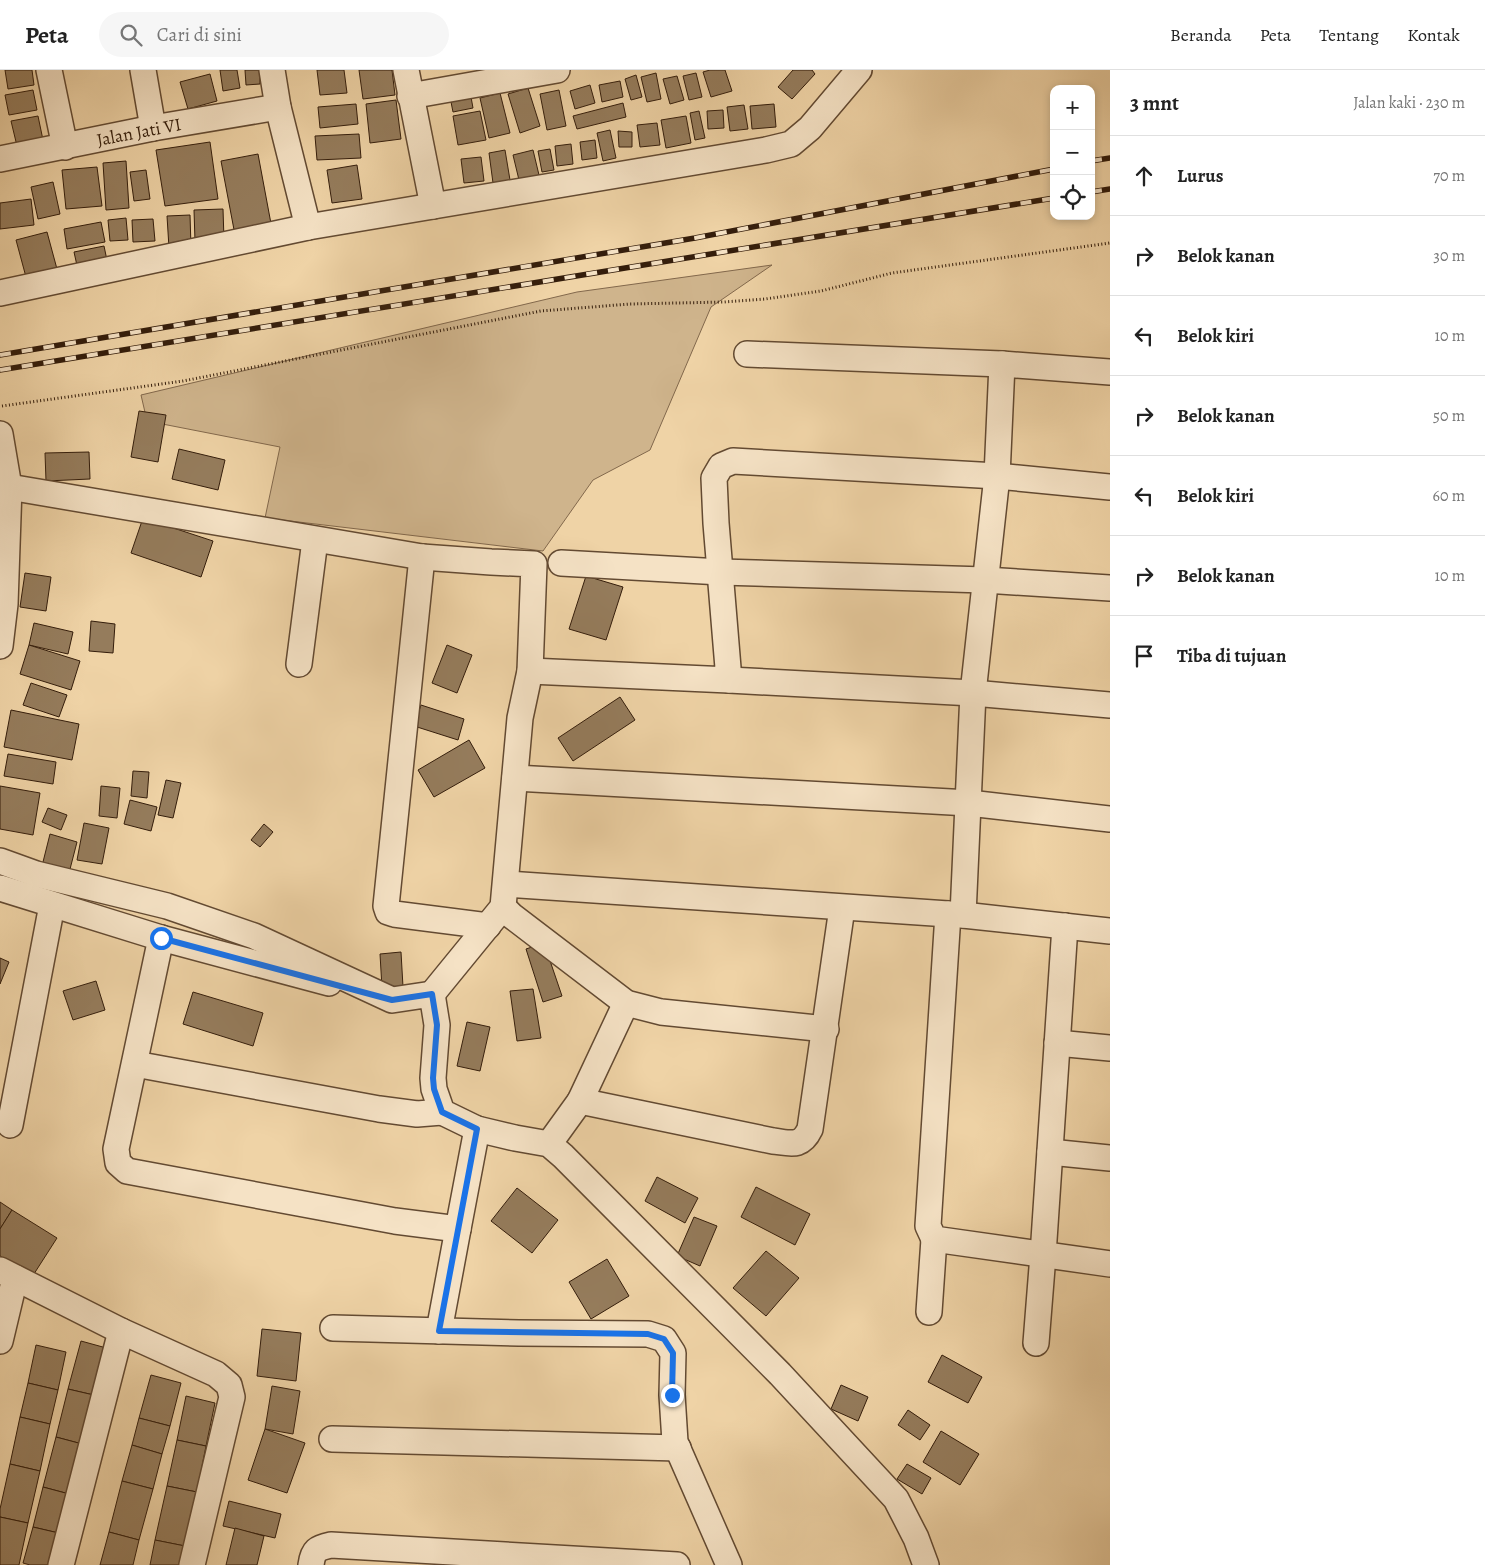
<!DOCTYPE html>
<html lang="id">
<head>
<meta charset="utf-8">
<style>
	:root { --surface:#fff; --page:#f6f6f6; --text:#222; --muted:#767676; --line:#e0e0e0 }
	body { margin:0; font-family:Alegreya,serif; background:var(--page); color:var(--text) }
	.controls { position:absolute; right:15px; top:15px; display:grid; overflow:hidden; border-radius:10px; box-shadow:0 2px 8px #0003 }
	.controls button { width:45px; height:45px; display:grid; place-items:center; padding:0; border:0; border-bottom:1px solid var(--line); background:var(--surface); color:var(--text); font:25px sans-serif }
	.stop { position:absolute; width:15px; height:15px; margin:-11px; border:4px solid #1a73e8; border-radius:50%; background:#fff }
	.stop.end { background:#1a73e8; border-color:#fff; box-shadow:0 1px 5px #0008 }
	.list { margin:0; padding:0; list-style:none }
	h2 { display:flex; justify-content:space-between; align-items:center; height:65px; margin:0; padding:0 20px; font-size:21px }
	h2 small { font-size:16px; font-weight:400; color:var(--muted) }
	.list li { display:grid; grid-template-columns:32px 1fr auto; gap:15px; align-items:center; box-sizing:border-box; height:80px; padding:0 20px; border-top:1px solid var(--line) }
	.list b { display:block; font-size:19px; white-space:nowrap }
	.list em { font-size:16px; font-style:normal; color:var(--muted) }
	.icon { flex:none; width:28px; height:28px; fill:none; stroke:currentColor; stroke-width:2; stroke-linecap:round; stroke-linejoin:round }
	.map { position:relative; flex:none; width:1110px; height:1495px; overflow:hidden }
	header { display:flex; align-items:center; gap:30px; box-sizing:border-box; height:70px; padding:0 25px; background:var(--surface); border-bottom:1px solid var(--line) }
	header strong { font-size:24px }
	nav { display:flex; gap:28px; margin-inline-start:auto; font-size:18px }
	.search { width:350px; height:45px; background:var(--page); display:flex; align-items:center; gap:12px; box-sizing:border-box; padding:0 18px; border-radius:28px; color:var(--muted); font-size:19px }
	main { display:flex }
	aside { flex:1; background:var(--surface) }
	.map>svg:first-child { display:block }
	.green { fill:#cfb48c; stroke:#82684c }
	.building { fill:#957c5c; stroke:#341d0b }
	.lines { fill:none; stroke-linecap:round; stroke-linejoin:round }
	.minor-casing { stroke:#634a32; stroke-width:28 }
	.path { stroke:#341d0b; stroke-width:3; stroke-dasharray:1 2.5; stroke-linecap:butt }
	.minor { stroke:#f5e2c5; stroke-width:25 }
	.rail-casing { stroke:#341d0b; stroke-width:5.5 }
	.rail { stroke:#f5e2c5; stroke-width:4; stroke-dasharray:11; stroke-linecap:butt }
	.route { stroke:#1a73e8; stroke-width:6 }
	.labels { text-anchor:middle; stroke-width:4; stroke-linejoin:round; paint-order:stroke }
	.street-label { font-size:18px; fill:#341d0b; stroke:#f5e2c5 }
</style>
</head>
<body>
<header>
<strong>Peta</strong>
<div class="search"><svg class="icon" aria-label="search" viewBox="0 0 24 24"><circle cx="10" cy="10" r="6"/><path d="M15 15l6 6"/></svg>Cari di sini</div>
<nav><a>Beranda</a><a>Peta</a><a>Tentang</a><a>Kontak</a></nav>
</header>
<main>
<div class="map">
<svg width="1110" height="1495" viewBox="0 0 1110 1495">
	<rect width="100%" height="100%" fill="#efd3a6"/>
	<filter id="stains"><feTurbulence type="fractalNoise" baseFrequency=".004" numOctaves="4"/><feColorMatrix values="0 0 0 0 .2 0 0 0 0 .09 0 0 0 0 .02 0 0 0 .5 -.17"/></filter>
	<radialGradient id="worn" r=".72"><stop offset=".6" stop-color="#630" stop-opacity="0"/><stop offset="1" stop-color="#630" stop-opacity=".3"/></radialGradient>
	<polygon class="green" points="772,195 711,237 650,380 593,410 543,481 265,448 280,377 147,351 141,325 577,222"/>
	<g class="building">
		<polygon points="5,0 32,0 34,15 8,19"/>
		<polygon points="220,0 237,0 240,18 223,21"/>
		<polygon points="245,0 260,0 260,14 246,15"/>
		<polygon points="317,0 344,0 347,23 320,25"/>
		<polygon points="359,0 392,0 395,25 363,29"/>
		<polygon points="710,0 725,0 732,21 711,27 703,2"/>
		<polygon points="793,0 812,0 815,4 792,29 778,17"/>
		<polygon points="656,3 661,29 647,32 641,7"/>
		<polygon points="696,3 702,27 689,30 683,6"/>
		<polygon points="210,4 217,31 188,39 180,12"/>
		<polygon points="636,5 642,27 631,30 625,9"/>
		<polygon points="677,6 684,30 670,34 663,9"/>
		<polygon points="620,11 623,27 602,32 599,15"/>
		<polygon points="590,15 595,33 575,39 570,21"/>
		<polygon points="528,18 540,56 520,63 508,24"/>
		<polygon points="33,20 37,40 9,45 5,25"/>
		<polygon points="559,20 566,56 547,60 540,24"/>
		<polygon points="500,23 510,63 489,68 480,28"/>
		<polygon points="471,27 473,38 453,42 451,32"/>
		<polygon points="396,30 401,69 370,73 366,34"/>
		<polygon points="623,33 626,47 577,59 573,46"/>
		<polygon points="356,34 358,54 320,58 318,37"/>
		<polygon points="774,34 776,57 752,59 750,36"/>
		<polygon points="744,35 748,59 730,61 727,37"/>
		<polygon points="723,40 724,58 708,59 707,41"/>
		<polygon points="480,41 486,70 458,75 453,46"/>
		<polygon points="699,41 705,68 695,70 690,43"/>
		<polygon points="38,46 43,70 17,76 11,51"/>
		<polygon points="686,46 691,73 666,78 661,50"/>
		<polygon points="657,53 660,75 640,77 637,55"/>
		<polygon points="610,60 616,88 603,91 597,63"/>
		<polygon points="618,61 632,62 632,77 619,77"/>
		<polygon points="359,64 361,88 317,90 315,66"/>
		<polygon points="595,70 597,88 582,90 580,72"/>
		<polygon points="210,72 218,129 165,136 156,80"/>
		<polygon points="571,74 573,94 557,96 555,76"/>
		<polygon points="550,79 554,100 542,102 538,81"/>
		<polygon points="505,80 510,110 493,113 489,83"/>
		<polygon points="533,80 539,105 519,110 513,85"/>
		<polygon points="258,84 272,159 235,165 221,91"/>
		<polygon points="481,87 484,111 464,113 461,89"/>
		<polygon points="126,91 129,138 106,140 103,93"/>
		<polygon points="357,95 362,129 332,133 327,100"/>
		<polygon points="97,97 102,136 66,139 62,100"/>
		<polygon points="146,100 150,129 134,131 130,102"/>
		<polygon points="53,112 60,144 38,149 31,117"/>
		<polygon points="31,129 34,155 0,159 0,133"/>
		<polygon points="223,139 224,170 195,171 194,140"/>
		<polygon points="190,145 191,177 169,178 167,146"/>
		<polygon points="126,148 128,170 110,171 108,150"/>
		<polygon points="153,149 155,171 133,172 132,150"/>
		<polygon points="101,152 105,172 67,179 64,159"/>
		<polygon points="47,162 57,199 26,207 16,170"/>
		<polygon points="104,176 108,195 78,200 74,182"/>
		<polygon points="139,341 166,345 158,392 131,387"/>
		<polygon points="179,379 225,390 218,420 172,409"/>
		<polygon points="89,382 90,409 46,411 45,383"/>
		<polygon points="143,448 213,471 201,507 131,483"/>
		<polygon points="25,503 51,507 46,541 20,537"/>
		<polygon points="586,506 623,517 606,570 569,559"/>
		<polygon points="91,551 115,554 113,583 89,581"/>
		<polygon points="34,553 73,562 68,584 29,575"/>
		<polygon points="29,575 80,591 71,620 20,604"/>
		<polygon points="447,575 472,585 457,623 432,613"/>
		<polygon points="31,613 67,625 59,647 23,635"/>
		<polygon points="620,627 635,650 573,691 558,668"/>
		<polygon points="421,635 464,649 458,670 414,656"/>
		<polygon points="11,640 79,654 72,690 4,677"/>
		<polygon points="469,670 485,698 434,727 418,700"/>
		<polygon points="8,684 56,692 53,714 4,706"/>
		<polygon points="133,701 149,702 147,728 131,726"/>
		<polygon points="166,710 181,713 173,748 158,745"/>
		<polygon points="0,716 40,723 33,765 0,759"/>
		<polygon points="101,716 120,718 117,748 99,746"/>
		<polygon points="130,730 157,737 151,761 124,754"/>
		<polygon points="48,738 67,745 61,760 42,752"/>
		<polygon points="84,753 109,758 102,794 77,790"/>
		<polygon points="264,754 273,762 260,777 251,770"/>
		<polygon points="50,764 77,772 69,803 42,796"/>
		<polygon points="544,873 562,926 543,932 526,879"/>
		<polygon points="401,882 403,917 382,918 380,884"/>
		<polygon points="0,888 9,892 0,914"/>
		<polygon points="96,911 105,940 73,950 63,921"/>
		<polygon points="533,919 541,968 517,971 510,921"/>
		<polygon points="193,922 263,943 253,976 183,954"/>
		<polygon points="467,952 490,957 480,1001 457,996"/>
		<polygon points="657,1107 698,1128 685,1153 645,1131"/>
		<polygon points="756,1117 810,1144 795,1175 741,1147"/>
		<polygon points="517,1118 558,1150 532,1183 491,1151"/>
		<polygon points="0,1132 12,1140 0,1159"/>
		<polygon points="12,1140 57,1168 32,1207 0,1186 0,1159"/>
		<polygon points="694,1147 717,1156 700,1196 677,1186"/>
		<polygon points="766,1181 799,1208 766,1246 733,1218"/>
		<polygon points="607,1189 629,1226 591,1249 569,1212"/>
		<polygon points="262,1259 301,1263 296,1311 257,1306"/>
		<polygon points="81,1271 110,1279 98,1326 68,1319"/>
		<polygon points="36,1275 66,1282 58,1320 28,1313"/>
		<polygon points="942,1285 982,1307 968,1333 928,1312"/>
		<polygon points="151,1305 181,1313 170,1356 139,1348"/>
		<polygon points="28,1313 58,1320 50,1354 20,1347"/>
		<polygon points="841,1315 868,1327 858,1351 831,1339"/>
		<polygon points="272,1316 300,1321 293,1364 265,1359"/>
		<polygon points="68,1319 98,1326 86,1375 56,1367"/>
		<polygon points="186,1326 215,1333 206,1376 177,1370"/>
		<polygon points="908,1340 930,1355 920,1370 898,1355"/>
		<polygon points="20,1347 50,1354 40,1401 10,1394"/>
		<polygon points="139,1348 170,1356 162,1384 132,1375"/>
		<polygon points="265,1359 305,1373 287,1423 248,1410"/>
		<polygon points="941,1361 979,1384 960,1415 923,1392"/>
		<polygon points="56,1367 86,1375 73,1425 43,1417"/>
		<polygon points="177,1370 206,1376 197,1422 167,1416"/>
		<polygon points="132,1375 162,1384 153,1419 122,1411"/>
		<polygon points="10,1394 40,1401 28,1453 0,1447 0,1439"/>
		<polygon points="907,1394 931,1408 922,1424 897,1409"/>
		<polygon points="122,1411 153,1419 139,1470 109,1462"/>
		<polygon points="167,1416 197,1422 185,1476 155,1470"/>
		<polygon points="43,1417 73,1425 63,1464 33,1457"/>
		<polygon points="229,1431 281,1444 275,1468 223,1456"/>
		<polygon points="0,1447 28,1453 19,1495 0,1495"/>
		<polygon points="33,1457 63,1464 55,1495 30,1495 23,1493"/>
		<polygon points="235,1458 264,1466 257,1495 226,1495"/>
		<polygon points="109,1462 139,1470 133,1495 100,1495"/>
		<polygon points="155,1470 185,1476 181,1495 150,1495"/>
	</g>
	<g class="lines">
		<g class="minor-casing">
			<g id="minor">
				<polyline points="49,0 65,77"/>
				<polyline points="143,0 153,58"/>
				<polyline points="272,0 278,37 308,157"/>
				<polyline points="406,0 433,136"/>
				<polyline points="410,26 557,0"/>
				<polyline points="0,89 153,58 278,37"/>
				<polyline points="0,223 308,157 766,80 791,74 810,58 859,0"/>
				<polyline points="747,284 1002,294 1110,302"/>
				<polyline points="0,364 9,417 5,534 0,576"/>
				<polyline points="0,424 9,417 422,487 491,492 534,494 530,601 520,648 503,837 432,924"/>
				<polyline points="422,487 386,836 388,842 394,844 488,856"/>
				<polyline points="561,493 721,502 985,510 1110,518"/>
				<polyline points="299,594 315,470"/>
				<polyline points="530,601 729,610 716,453 714,408 721,396 733,391 997,406 1110,417"/>
				<polyline points="729,610 973,623 1110,635"/>
				<polyline points="515,708 969,733 1110,749"/>
				<polyline points="0,791 36,804 167,836 254,866 392,930 432,924 437,955 433,1008 434,1019 442,1042 477,1059 515,1068 549,1074 563,1086 780,1304 896,1429 916,1468 926,1495"/>
				<polyline points="506,814 963,845 1110,861"/>
				<polyline points="0,818 161,868 329,913"/>
				<polyline points="503,837 512,846 626,933 661,942 826,959"/>
				<polyline points="948,844 928,1156 934,1169 1110,1194"/>
				<polyline points="963,845 973,623 997,406 1002,294"/>
				<polyline points="161,868 116,1079 118,1093 127,1101 395,1151 458,1159 477,1059"/>
				<polyline points="1057,973 1110,978"/>
				<polyline points="135,994 379,1039 417,1044 442,1042"/>
				<path d="M580,1031L773,1071C791,1073 801,1078 810,1059L842,838"/>
				<polyline points="10,1055 52,835"/>
				<polyline points="549,1074 580,1031 626,933"/>
				<polyline points="1050,1082 1110,1088"/>
				<polyline points="0,1200 121,1261 216,1304 229,1315 232,1327 192,1495"/>
				<polyline points="929,1242 934,1169"/>
				<polyline points="333,1258 519,1263 648,1264 664,1269 673,1283 672,1325 675,1372 729,1495"/>
				<polyline points="439,1261 458,1159"/>
				<polyline points="0,1271 15,1208"/>
				<polyline points="1036,1273 1043,1185 1065,856"/>
				<polyline points="332,1369 678,1378"/>
				<polyline points="61,1495 121,1261"/>
				<path d="M311,1495C313,1480 317,1478 331,1475L677,1495"/>
			</g>
		</g>
		<polyline class="path" points="2,336 183,311 541,241 630,234 724,232 765,229 821,221 892,203 1110,173"/>
		<use href="#minor" class="minor"/>
		<g class="rail-casing">
			<g id="rail">
				<polyline points="1091,91 1110,88"/>
				<polyline points="1091,122 1110,119"/>
				<polyline points="0,285 695,168 1054,99"/>
				<polyline points="0,300 1054,128"/>
			</g>
		</g>
		<use href="#rail" class="rail"/>
	</g>
	<g class="lines">
		<polyline class="route" points="161,868 392,930 432,924 437,955 433,1008 434,1019 442,1042 477,1059 439,1261 648,1264 664,1269 673,1283 672,1325"/>
	</g>
	<g class="labels">
		<g class="street-label">
			<text transform="translate(139 62) rotate(-11)" y="6">Jalan Jati VI</text>
		</g>
	</g>
	<rect width="100%" height="100%" filter="url(#stains)"/>
	<rect width="100%" height="100%" fill="url(#worn)"/>
</svg>
<div class="controls">
<button>+</button>
<button>−</button>
<button><svg class="icon" aria-label="locate" viewBox="0 0 24 24"><circle cx="12" cy="12" r="6"/><path d="M12 2v4M12 18v4M2 12h4M18 12h4"/></svg></button>
</div>
<div class="stop" style="left:161px;top:868px"></div>
<div class="stop end" style="left:672px;top:1325px"></div>
</div>
<aside>
<h2>3 mnt<small>Jalan kaki · 230 m</small></h2>
<ul class="list">
<li><svg class="icon" aria-label="ahead" viewBox="0 0 24 24"><path d="M12 20V5M6 11l6-6 6 6"/></svg><div><b>Lurus</b></div><em>70 m</em></li>
<li><svg class="icon" aria-label="right" viewBox="0 0 24 24"><path d="M7 20v-9h11M14 6l5 5-5 5"/></svg><div><b>Belok kanan</b></div><em>30 m</em></li>
<li><svg class="icon" aria-label="left" viewBox="0 0 24 24"><path d="M17 20v-9H6M10 6l-5 5 5 5"/></svg><div><b>Belok kiri</b></div><em>10 m</em></li>
<li><svg class="icon" aria-label="right" viewBox="0 0 24 24"><path d="M7 20v-9h11M14 6l5 5-5 5"/></svg><div><b>Belok kanan</b></div><em>50 m</em></li>
<li><svg class="icon" aria-label="left" viewBox="0 0 24 24"><path d="M17 20v-9H6M10 6l-5 5 5 5"/></svg><div><b>Belok kiri</b></div><em>60 m</em></li>
<li><svg class="icon" aria-label="right" viewBox="0 0 24 24"><path d="M7 20v-9h11M14 6l5 5-5 5"/></svg><div><b>Belok kanan</b></div><em>10 m</em></li>
<li><svg class="icon" aria-label="arrive" viewBox="0 0 24 24"><path d="M6 21V4h12l-3 4 3 4H6"/></svg><div><b>Tiba di tujuan</b></div></li>
</ul>
</aside>
</main>
</body>
</html>
